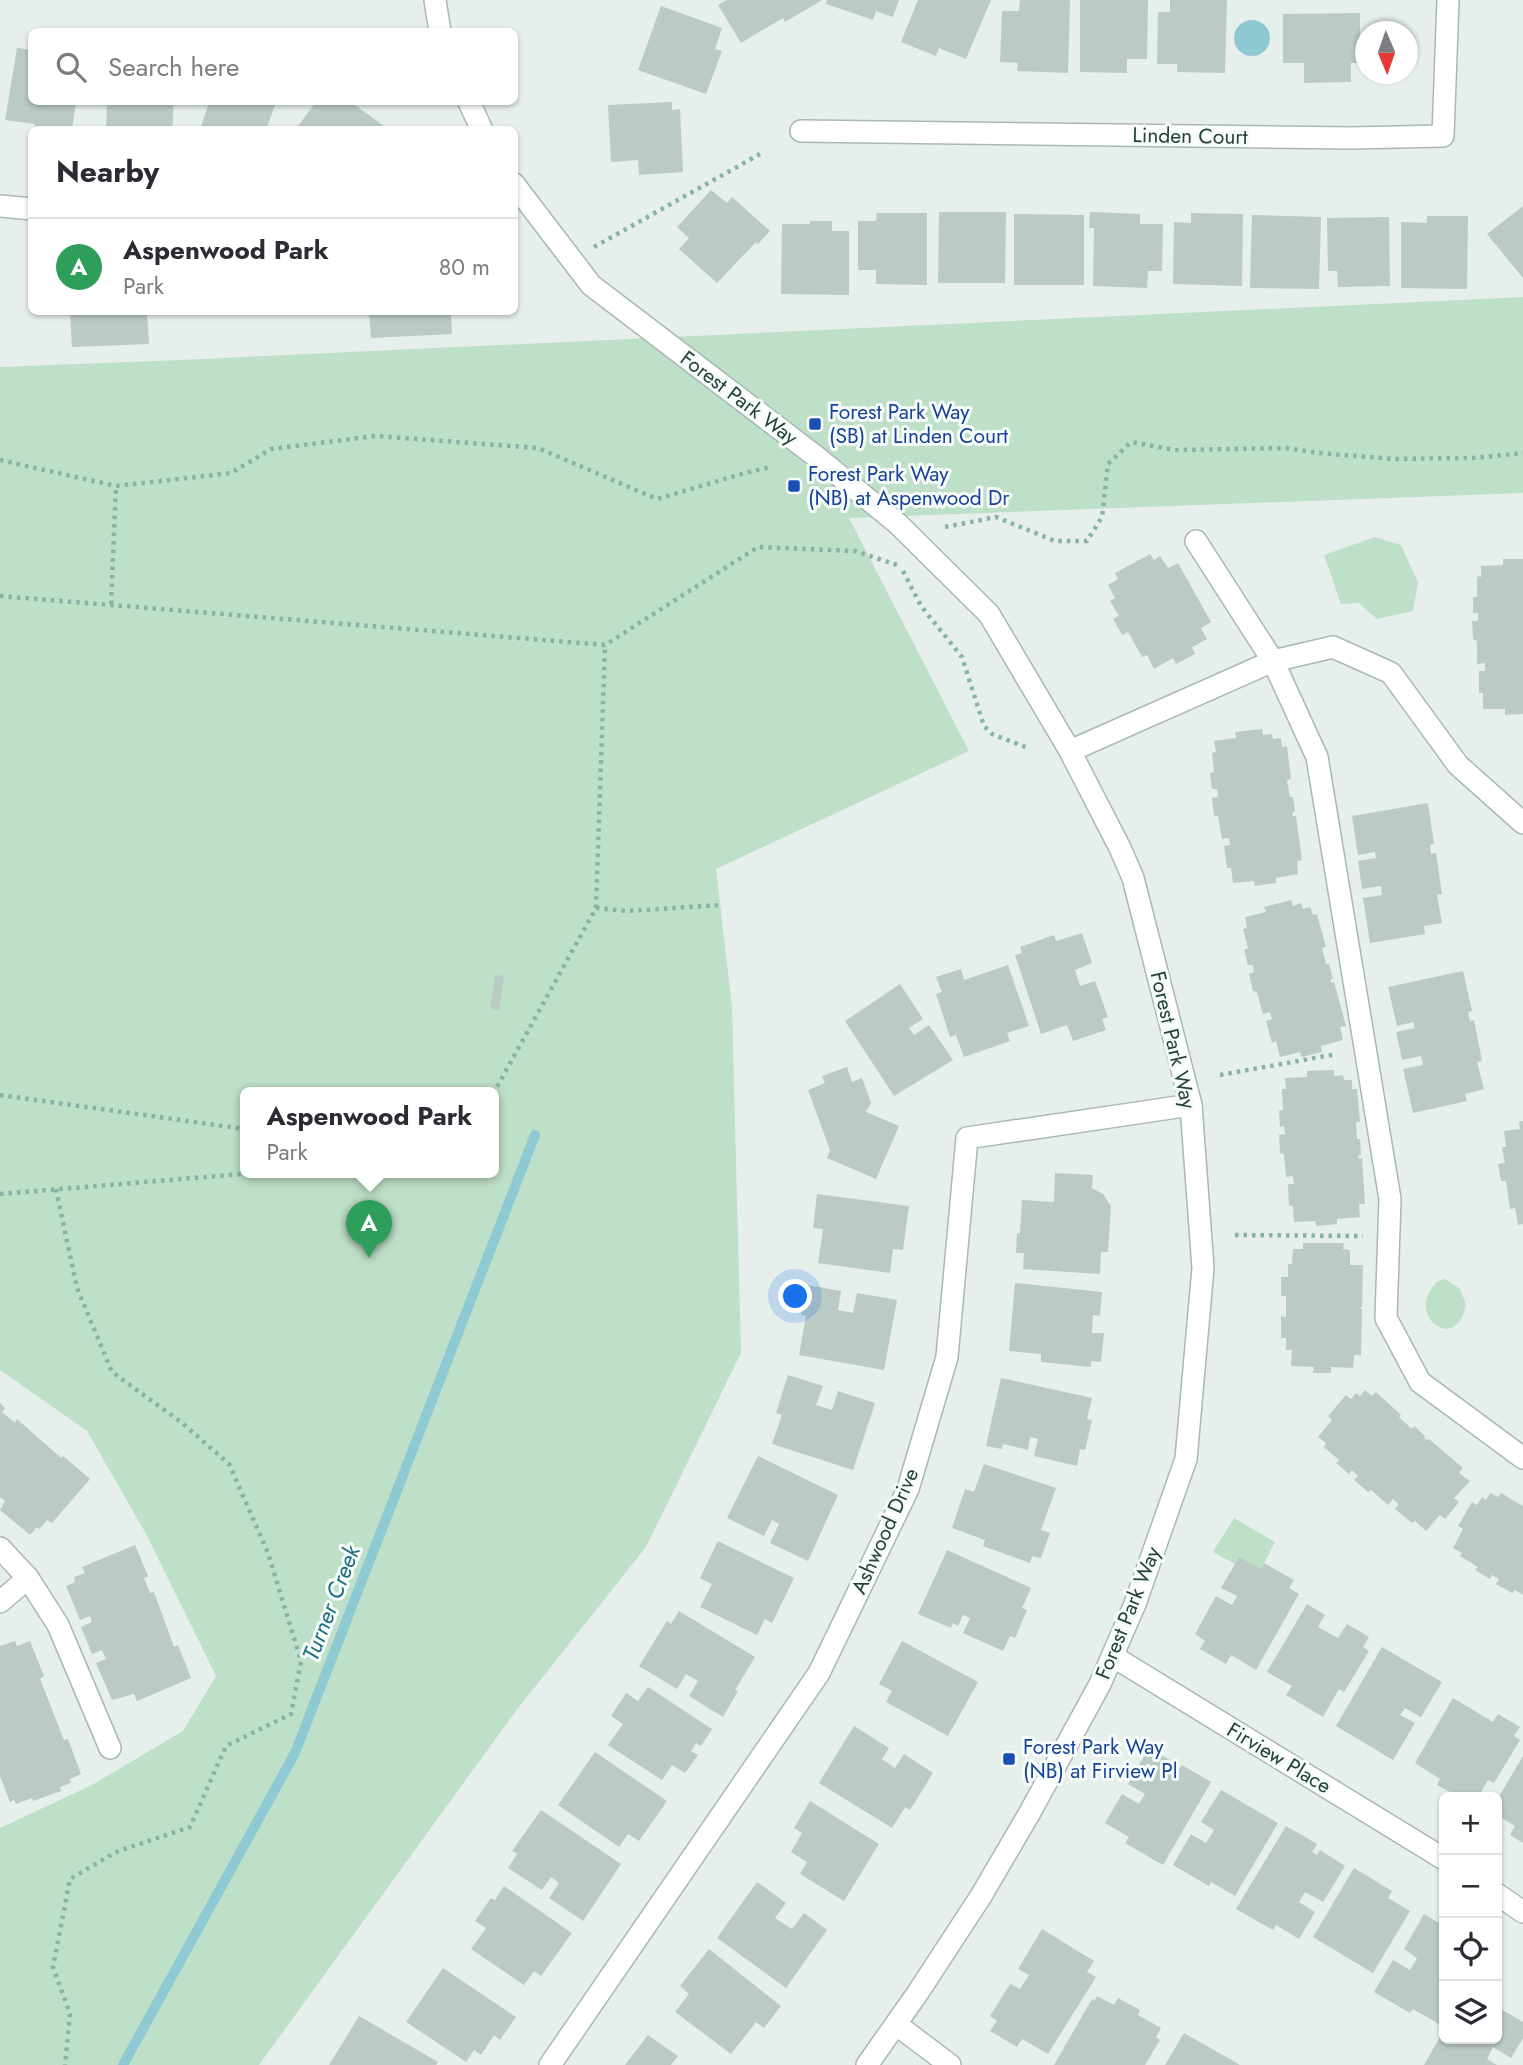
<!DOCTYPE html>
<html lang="en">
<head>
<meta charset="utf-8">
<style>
	:root { --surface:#fff; --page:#f2f2f3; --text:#2b2b33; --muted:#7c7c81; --line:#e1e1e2; --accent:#d93025 }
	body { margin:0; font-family:Jost,sans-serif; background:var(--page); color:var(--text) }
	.controls { position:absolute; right:21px; bottom:21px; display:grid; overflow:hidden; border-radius:10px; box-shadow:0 2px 5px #0004 }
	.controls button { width:63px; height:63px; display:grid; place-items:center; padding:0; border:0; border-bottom:2px solid var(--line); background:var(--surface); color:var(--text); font:35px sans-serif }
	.compass { position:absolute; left:1355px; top:21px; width:63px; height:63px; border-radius:50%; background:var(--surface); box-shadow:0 2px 5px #0004; rotate:178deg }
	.you { position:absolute; left:796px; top:1297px; width:24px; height:24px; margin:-18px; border:5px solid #fff; border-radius:50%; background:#1a73e8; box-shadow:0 0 0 10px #1a73e833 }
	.badge { display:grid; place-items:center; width:46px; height:46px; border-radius:50%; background:var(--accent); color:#fff; font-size:23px; font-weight:700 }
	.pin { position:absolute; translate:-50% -58px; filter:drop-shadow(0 2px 4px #0008) }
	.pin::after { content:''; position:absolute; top:37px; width:24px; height:21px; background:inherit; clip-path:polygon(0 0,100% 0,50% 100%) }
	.popup { position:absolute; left:240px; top:1087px; width:259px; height:91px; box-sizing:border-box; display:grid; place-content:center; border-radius:10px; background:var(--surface); filter:drop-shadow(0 2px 5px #0005); font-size:23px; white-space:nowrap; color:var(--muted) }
	.popup b { font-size:26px; color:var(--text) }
	.popup::after { content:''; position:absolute; left:50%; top:100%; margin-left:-14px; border:14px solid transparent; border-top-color:var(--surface) }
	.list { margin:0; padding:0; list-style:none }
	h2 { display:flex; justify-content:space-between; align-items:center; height:91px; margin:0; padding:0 28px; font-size:30px }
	h2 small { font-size:23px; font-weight:400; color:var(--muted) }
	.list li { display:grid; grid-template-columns:46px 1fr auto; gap:21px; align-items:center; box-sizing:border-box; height:98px; padding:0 28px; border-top:2px solid var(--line) }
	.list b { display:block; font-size:26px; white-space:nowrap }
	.list p { margin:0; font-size:23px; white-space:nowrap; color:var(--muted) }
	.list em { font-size:23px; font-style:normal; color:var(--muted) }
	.icon { flex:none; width:38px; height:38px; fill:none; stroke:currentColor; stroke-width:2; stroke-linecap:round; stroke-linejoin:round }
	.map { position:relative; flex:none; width:1523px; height:2065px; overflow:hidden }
	.search { position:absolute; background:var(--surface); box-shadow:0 2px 5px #0004; left:28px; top:28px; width:490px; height:77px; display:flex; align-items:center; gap:18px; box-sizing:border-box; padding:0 24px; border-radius:10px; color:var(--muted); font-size:26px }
	.panel { position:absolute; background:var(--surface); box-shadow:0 2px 5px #0004; left:28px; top:126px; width:490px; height:189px; border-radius:10px }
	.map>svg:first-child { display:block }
	.green { fill:#bfe0c8; fill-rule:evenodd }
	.water { fill:#8ec9d4 }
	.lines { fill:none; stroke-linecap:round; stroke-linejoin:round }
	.stream { stroke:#8ec9d4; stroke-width:10 }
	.building { fill:#bbcac4 }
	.minor-casing { stroke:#a8b8b2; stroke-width:24 }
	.path { stroke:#86b3a5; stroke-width:4.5; stroke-dasharray:3.5 5; stroke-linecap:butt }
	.minor { stroke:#fff; stroke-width:21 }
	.transit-dot { fill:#1a4fb4; stroke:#f7fbf9; stroke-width:2.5 }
	.labels { text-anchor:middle; stroke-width:6; stroke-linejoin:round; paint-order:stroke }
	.street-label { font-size:21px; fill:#24423a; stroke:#f7fbf9 }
	.transit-label { font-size:21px; fill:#164399; stroke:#f7fbf9; text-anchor:start }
	.water-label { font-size:23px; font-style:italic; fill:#1c6f80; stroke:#f7fbf9 }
</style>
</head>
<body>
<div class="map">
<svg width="1523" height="2065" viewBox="0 0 1523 2065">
	<rect width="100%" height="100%" fill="#e6efeb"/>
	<g class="green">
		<path d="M1523,297V493L849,518L969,751L716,869L732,1007L741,1353L646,1547L515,1712L259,2065H0V1828L92,1785L183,1731L216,1676L145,1532L87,1431L0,1370V367L181,360ZM245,1092H493V1172H245Z"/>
		<polygon points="1375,537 1401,545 1418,582 1413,611 1377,619 1359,603 1341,604 1324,555"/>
		<path d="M1445,1279L1459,1288L1466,1304C1457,1354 1409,1318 1432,1288C1436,1282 1438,1280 1445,1279Z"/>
		<polygon points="1234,1518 1275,1542 1261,1569 1235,1564 1213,1552"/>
	</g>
	<circle class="water" cx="1252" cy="38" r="18"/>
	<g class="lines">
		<polyline class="stream" points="123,2065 295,1753 535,1135"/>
	</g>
	<g class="building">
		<polygon points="727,0 822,0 785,22 783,18 741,43 718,5"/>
		<polygon points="827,0 899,0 893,17 876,11 873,20 826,4"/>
		<polygon points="918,0 991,0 966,59 939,48 936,56 901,42"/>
		<polygon points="1020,0 1070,0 1068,73 1017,71 1018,63 1000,62 1002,11 1019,11"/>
		<polygon points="1080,0 1148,0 1147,59 1127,59 1127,73 1080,72"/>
		<polygon points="1170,0 1227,0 1225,73 1177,72 1177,64 1157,64 1158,12 1170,12"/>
		<polygon points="661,6 722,28 715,49 722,51 706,94 638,70"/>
		<polygon points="1360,13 1360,63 1351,63 1351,82 1304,83 1304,63 1283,63 1283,14"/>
		<polygon points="17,48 32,50 32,102 76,102 72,130 34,130 35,124 5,120"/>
		<polygon points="107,102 174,102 172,130 106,130"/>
		<polygon points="209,102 276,102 266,130 200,130"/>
		<polygon points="316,102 351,102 384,126 382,130 295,130"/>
		<polygon points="672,102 672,110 680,109 683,172 639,175 638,160 611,162 608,105"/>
		<polygon points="711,190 727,203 732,197 770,231 758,244 756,242 717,283 679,249 689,238 677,227"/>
		<polygon points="1523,206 1523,278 1487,234"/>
		<polygon points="939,212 1006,212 1005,283 938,283"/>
		<polygon points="1090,212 1140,214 1140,224 1163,224 1162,271 1148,271 1147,288 1093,286 1094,228 1089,228"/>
		<polygon points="877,213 927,213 927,285 876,284 876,270 858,270 858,221 876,221"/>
		<polygon points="1191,213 1243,214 1242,286 1173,284 1174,222 1191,223"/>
		<polygon points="1014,214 1084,215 1084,285 1014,285"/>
		<polygon points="1252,215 1321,217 1319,289 1250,288"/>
		<polygon points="1427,216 1468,216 1467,289 1401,288 1401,222 1427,223"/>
		<polygon points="1389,217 1390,286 1338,287 1337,271 1328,271 1327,218"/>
		<polygon points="810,221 832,221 832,231 849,231 849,295 781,294 782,224 810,224"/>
		<polygon points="70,312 147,312 149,344 72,347"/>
		<polygon points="369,312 451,312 452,334 371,338"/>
		<polygon points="1150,554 1154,560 1160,556 1168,568 1178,563 1211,622 1201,628 1207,639 1192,647 1195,654 1176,664 1173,658 1154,669 1147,655 1142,657 1128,632 1122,635 1113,619 1119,616 1110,601 1115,598 1108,585 1118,579 1115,573"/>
		<polygon points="1503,559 1523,559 1523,714 1505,715 1505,709 1483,709 1483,693 1479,693 1479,671 1485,671 1485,663 1477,664 1477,641 1473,639 1472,621 1478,621 1478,613 1473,613 1473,597 1477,597 1477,576 1481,577 1481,566 1503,565"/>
		<polygon points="1262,729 1263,735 1272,734 1273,739 1281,738 1282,747 1287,746 1291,779 1287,780 1290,797 1293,797 1295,812 1292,812 1293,816 1296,816 1302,860 1297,861 1298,874 1276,878 1276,883 1255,886 1254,881 1233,883 1231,868 1227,868 1224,846 1230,845 1229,838 1222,839 1218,816 1214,816 1212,798 1218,797 1217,789 1212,789 1210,773 1214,772 1212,753 1216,752 1214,741 1236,738 1235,732"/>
		<polygon points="1428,803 1434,844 1430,845 1431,854 1436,853 1442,894 1437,895 1442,923 1424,926 1425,934 1370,943 1363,898 1382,895 1381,886 1362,889 1358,861 1376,858 1375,852 1358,855 1352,816"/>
		<polygon points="1291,900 1293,906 1301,903 1303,909 1310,907 1313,915 1317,914 1326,947 1322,948 1326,964 1329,964 1333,979 1331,979 1331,983 1334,982 1346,1026 1340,1027 1343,1040 1321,1046 1322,1052 1302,1057 1300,1052 1280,1057 1276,1041 1272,1043 1266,1021 1272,1019 1270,1012 1263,1014 1257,992 1253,991 1249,974 1254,972 1253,965 1248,965 1244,950 1248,948 1243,929 1247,928 1245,917 1266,912 1264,907"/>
		<polygon points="1082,933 1092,963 1075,970 1080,986 1095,981 1108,1017 1102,1019 1106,1030 1073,1041 1067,1025 1041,1034 1015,955 1022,953 1020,947 1054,935 1056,941"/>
		<polygon points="1008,965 1029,1026 1007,1033 1010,1041 964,1057 956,1035 950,1037 936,994 942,992 936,977 961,969 964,980"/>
		<polygon points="1463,971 1472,1011 1468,1012 1470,1021 1474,1020 1482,1061 1477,1062 1484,1089 1465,1094 1467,1101 1413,1113 1403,1069 1423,1065 1421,1056 1402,1060 1396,1032 1415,1028 1413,1022 1397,1026 1388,987"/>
		<polygon points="495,975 504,976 499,1010 490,1008"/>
		<polygon points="900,984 923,1019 909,1028 914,1035 929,1025 953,1060 894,1096 845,1021"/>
		<polygon points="847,1067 852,1082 862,1078 871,1103 866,1112 899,1126 876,1179 827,1158 830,1150 808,1090 825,1083 822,1076"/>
		<polygon points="1334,1070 1334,1076 1343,1075 1344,1080 1352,1080 1352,1089 1357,1089 1360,1122 1356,1122 1357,1139 1360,1139 1361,1155 1358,1155 1359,1159 1362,1158 1365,1204 1359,1204 1360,1217 1337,1219 1337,1224 1316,1226 1315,1221 1294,1222 1293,1206 1289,1206 1288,1184 1294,1184 1293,1176 1286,1177 1284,1154 1280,1153 1279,1135 1285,1134 1284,1126 1280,1127 1279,1111 1283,1110 1282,1089 1286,1089 1285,1078 1307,1077 1307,1071"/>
		<polygon points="1523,1121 1523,1224 1518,1225 1515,1208 1510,1209 1506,1181 1501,1181 1498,1164 1505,1163 1502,1147 1506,1147 1504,1131 1520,1129 1519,1122"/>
		<polygon points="1055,1173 1093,1175 1092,1188 1103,1194 1111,1206 1108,1252 1101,1252 1100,1274 1023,1269 1024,1253 1016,1253 1017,1233 1020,1233 1022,1200 1054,1202"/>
		<polygon points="817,1194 909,1206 903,1250 893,1249 890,1273 818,1263 823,1229 813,1228"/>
		<polygon points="1303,1243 1344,1243 1343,1249 1350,1250 1350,1265 1363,1265 1362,1307 1359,1309 1362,1309 1361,1355 1354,1355 1353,1368 1331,1367 1331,1373 1313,1373 1314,1367 1291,1366 1292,1350 1286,1350 1286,1338 1281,1338 1281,1316 1286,1317 1286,1296 1281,1296 1281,1277 1288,1277 1288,1264 1292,1264 1293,1249 1303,1249"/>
		<polygon points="1015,1283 1102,1292 1100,1316 1093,1315 1092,1333 1104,1333 1101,1362 1091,1361 1091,1367 1041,1362 1041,1354 1009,1351"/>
		<polygon points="807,1285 841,1291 838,1310 853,1313 857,1293 897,1300 884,1370 799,1355 806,1316 801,1315"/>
		<polygon points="788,1375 823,1386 816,1405 832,1410 838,1391 875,1403 853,1470 772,1444 782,1415 776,1413"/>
		<polygon points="1001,1378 1092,1398 1087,1419 1092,1420 1085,1450 1080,1449 1077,1466 1034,1456 1038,1439 1030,1437 1028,1450 1003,1444 1002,1449 986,1446"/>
		<polygon points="1365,1390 1372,1396 1376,1392 1401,1415 1399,1417 1412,1429 1414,1426 1425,1436 1424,1438 1427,1440 1429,1439 1463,1468 1459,1473 1470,1481 1454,1498 1459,1502 1445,1519 1440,1515 1426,1531 1415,1521 1412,1523 1395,1509 1399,1504 1393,1499 1388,1505 1371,1490 1368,1492 1354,1480 1358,1476 1352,1470 1349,1474 1336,1463 1339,1460 1324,1447 1326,1443 1318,1437 1332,1420 1328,1416 1346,1395 1351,1399 1356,1393 1360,1396"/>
		<polygon points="0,1403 5,1408 2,1412 15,1423 17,1419 61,1458 63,1456 90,1479 52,1523 47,1520 39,1529 37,1527 30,1535 0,1510 5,1501 0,1497"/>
		<polygon points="758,1456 838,1495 808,1561 770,1543 779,1524 772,1520 764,1536 727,1518"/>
		<polygon points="984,1464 1056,1488 1041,1530 1050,1533 1041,1558 1032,1556 1030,1563 983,1546 985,1540 952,1528 965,1489 974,1492"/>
		<polygon points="1490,1493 1498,1497 1501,1493 1523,1506 1523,1595 1515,1590 1512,1593 1496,1584 1499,1579 1492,1575 1490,1579 1475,1570 1478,1567 1460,1556 1462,1553 1453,1548 1463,1529 1458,1526 1472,1502 1477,1505 1482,1497 1486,1500"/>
		<polygon points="718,1541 794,1578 772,1623 765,1619 757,1635 700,1607 712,1584 700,1578"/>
		<polygon points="135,1545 148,1576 144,1578 150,1593 154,1592 174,1647 178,1645 191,1678 137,1701 134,1694 112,1700 96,1663 106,1659 102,1650 92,1654 81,1627 92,1622 90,1616 80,1620 66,1586 75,1582 74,1577 85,1573 82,1567"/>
		<polygon points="947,1550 1031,1588 1022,1608 1027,1610 1015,1638 1010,1636 1003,1651 963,1633 970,1618 963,1615 958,1626 953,1623 951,1628 918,1614"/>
		<polygon points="1239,1557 1261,1569 1264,1563 1294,1580 1289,1588 1299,1594 1256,1670 1231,1655 1226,1664 1200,1649 1205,1641 1195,1634 1216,1596 1232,1605 1237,1596 1221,1588"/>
		<polygon points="1307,1604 1325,1615 1318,1627 1338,1638 1347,1624 1369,1637 1363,1647 1369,1651 1344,1692 1339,1689 1323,1717 1286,1695 1292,1686 1267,1672"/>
		<polygon points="679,1611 755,1657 735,1690 738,1691 723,1717 689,1696 698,1681 686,1674 677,1689 639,1666 667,1621 671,1624"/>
		<polygon points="15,1641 17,1646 30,1641 44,1676 40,1679 64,1740 68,1739 81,1774 70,1779 71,1783 60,1787 61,1791 33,1801 32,1798 16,1804 14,1800 10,1802 0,1776 0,1646"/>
		<polygon points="902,1641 978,1682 948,1736 886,1702 892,1691 879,1684"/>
		<polygon points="1382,1647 1442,1682 1421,1717 1405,1708 1400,1715 1415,1723 1393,1760 1336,1726"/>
		<polygon points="648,1687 712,1729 701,1746 696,1743 691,1751 698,1755 685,1773 672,1765 662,1780 608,1745 623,1724 611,1716 626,1693 638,1701"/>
		<polygon points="1453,1698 1493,1722 1498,1714 1520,1727 1514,1736 1520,1740 1494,1783 1488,1780 1478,1797 1459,1797 1437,1785 1440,1779 1415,1763"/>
		<polygon points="854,1726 889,1748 882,1759 895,1768 904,1754 933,1773 910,1810 905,1807 892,1828 819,1783"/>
		<polygon points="1149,1748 1175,1763 1171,1768 1178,1771 1182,1765 1211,1782 1163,1865 1125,1843 1129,1837 1105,1823 1122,1794 1139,1804 1145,1794 1128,1784"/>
		<polygon points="595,1752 667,1801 639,1841 628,1834 619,1847 558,1805"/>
		<polygon points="1523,1756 1523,1843 1510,1835 1515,1826 1497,1815 1497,1800"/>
		<polygon points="1221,1790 1278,1823 1235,1896 1211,1882 1209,1886 1173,1865 1191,1834 1206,1843 1214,1830 1201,1822"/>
		<polygon points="810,1801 879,1844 844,1901 800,1874 807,1862 791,1852 802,1833 794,1828"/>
		<polygon points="541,1810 621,1864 583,1921 549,1898 559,1883 551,1877 542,1890 508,1868 517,1854 512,1851"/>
		<polygon points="1286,1826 1317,1844 1312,1852 1317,1855 1320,1850 1345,1866 1323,1902 1305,1892 1299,1902 1315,1912 1299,1939 1276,1925 1273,1930 1236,1909"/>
		<polygon points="1354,1868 1392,1891 1388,1898 1410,1911 1373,1973 1313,1937"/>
		<polygon points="757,1882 786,1903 775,1918 792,1929 804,1913 827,1930 786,1988 717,1938"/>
		<polygon points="504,1886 572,1933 541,1976 534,1971 524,1985 471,1949 486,1928 475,1921 491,1898 495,1900"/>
		<polygon points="1424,1914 1444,1926 1444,2016 1439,2024 1413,2009 1410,2013 1374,1992 1393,1960 1410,1970 1417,1958 1404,1949"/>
		<polygon points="1042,1929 1094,1961 1087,1972 1096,1977 1048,2054 1022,2039 1017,2047 990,2031 997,2021 990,2016 1010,1984 1020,1989 1029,1975 1018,1969"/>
		<polygon points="709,1949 781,2006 764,2028 756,2022 731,2054 675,2012 689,1994 680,1986"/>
		<polygon points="443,1968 516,2017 500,2040 494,2035 481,2055 474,2050 466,2062 406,2022"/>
		<polygon points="1097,1996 1114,2005 1118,1998 1140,2010 1138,2015 1161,2028 1156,2037 1160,2040 1145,2065 1054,2065 1092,1999 1094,2001"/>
		<polygon points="1497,1997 1503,2000 1499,2008 1523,2022 1523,2038 1511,2058 1493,2047 1487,2059 1497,2065 1424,2065 1444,2030 1444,2039 1497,2039"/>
		<polygon points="359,2016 438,2062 436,2065 329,2065"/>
		<polygon points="1184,2033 1240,2065 1165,2065"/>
		<polygon points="648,2035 678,2056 671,2065 625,2065"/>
	</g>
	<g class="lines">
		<g class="minor-casing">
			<g id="minor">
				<polyline points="435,0 440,32"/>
				<polyline points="469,102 482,130"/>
				<polyline points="801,131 1351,138 1443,136 1448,0"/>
				<polyline points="514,184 591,285 818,458 898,524 989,614 1070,751 1120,848 1133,878 1191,1105 1203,1268 1186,1459 1135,1604 1100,1684 1029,1814 981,1896 917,1994 867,2065"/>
				<polyline points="0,206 32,209"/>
				<polyline points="1196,541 1273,661 1317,757 1390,1199 1386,1318 1420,1382 1523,1458"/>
				<polyline points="1070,751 1273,661 1333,647 1391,673 1458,765 1523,823"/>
				<polyline points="0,1548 28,1578 58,1625 110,1748"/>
				<polyline points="0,1602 28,1578"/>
				<polyline points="1114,1657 1444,1859"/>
				<polyline points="1497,1894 1523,1912"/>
				<polyline points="897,2025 950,2065"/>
				<polyline points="550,2065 819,1673 908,1489 947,1357 967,1138 1191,1105"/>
			</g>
		</g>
		<g class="path">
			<polyline points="594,247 760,154"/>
			<polyline points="0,460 116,486 231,473 271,449 375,436 538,448 657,499 745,473 771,467"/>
			<polyline points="945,527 996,517 1055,541 1087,541 1102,517 1108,464 1131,442 1175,450 1286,448 1318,453 1394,459 1473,458 1523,453"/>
			<polyline points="903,571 921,606 962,657 984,726 992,734 1028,748"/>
			<polyline points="0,596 605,645 758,547 855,551 897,565"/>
			<polyline points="111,604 116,486"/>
			<polyline points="596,908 626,911 721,905"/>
			<polyline points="1220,1075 1337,1054"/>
			<polyline points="493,1094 596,908 605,645"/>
			<polyline points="0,1095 245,1129"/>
			<polyline points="56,1189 77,1288 112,1372 181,1422 229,1464 268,1553 301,1661 291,1714 226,1746 190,1827 116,1852 70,1879 53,1967 70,2014 65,2065"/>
			<polyline points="0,1194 266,1172"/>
			<polyline points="1235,1235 1363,1236"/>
		</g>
		<use href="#minor" class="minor"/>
	</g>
	<g class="transit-dot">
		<rect x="808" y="417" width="14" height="14" rx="3.5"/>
		<rect x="787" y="479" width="14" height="14" rx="3.5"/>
		<rect x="1002" y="1752" width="14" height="14" rx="3.5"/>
	</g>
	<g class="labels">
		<g class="street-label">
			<text transform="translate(1190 136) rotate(1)" y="7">Linden Court</text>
			<text transform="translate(739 398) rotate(37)" y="7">Forest Park Way</text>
			<text transform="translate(1173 1040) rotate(77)" y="7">Forest Park Way</text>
			<text transform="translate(885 1531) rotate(-66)" y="7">Ashwood Drive</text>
			<text transform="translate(1128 1613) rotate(-68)" y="7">Forest Park Way</text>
			<text transform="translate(1279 1758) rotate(31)" y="7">Firview Place</text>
		</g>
		<g class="transit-label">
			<text x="829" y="419">Forest Park Way<tspan x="829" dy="24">(SB) at Linden Court</tspan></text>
			<text x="808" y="481">Forest Park Way<tspan x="808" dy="24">(NB) at Aspenwood Dr</tspan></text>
			<text x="1023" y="1754">Forest Park Way<tspan x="1023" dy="24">(NB) at Firview Pl</tspan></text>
		</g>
		<g class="water-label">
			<text transform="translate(331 1603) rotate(-69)" y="8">Turner Creek</text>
		</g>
	</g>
</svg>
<div class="controls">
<button>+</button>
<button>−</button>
<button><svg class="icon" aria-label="locate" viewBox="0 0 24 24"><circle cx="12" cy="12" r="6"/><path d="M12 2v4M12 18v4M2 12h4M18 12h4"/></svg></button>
<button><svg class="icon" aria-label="layers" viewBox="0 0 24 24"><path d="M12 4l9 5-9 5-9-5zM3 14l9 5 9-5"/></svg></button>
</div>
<svg class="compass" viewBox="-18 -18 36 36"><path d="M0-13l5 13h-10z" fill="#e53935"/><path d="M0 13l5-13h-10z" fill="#7c7c81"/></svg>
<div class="you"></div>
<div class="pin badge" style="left:369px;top:1258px;background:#2e9e5b">A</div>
<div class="popup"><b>Aspenwood Park</b>Park</div>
<div class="search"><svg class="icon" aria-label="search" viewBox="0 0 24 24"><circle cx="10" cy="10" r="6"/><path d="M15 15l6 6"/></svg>Search here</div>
<section class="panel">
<h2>Nearby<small></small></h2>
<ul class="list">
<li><span class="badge" style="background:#2e9e5b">A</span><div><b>Aspenwood Park</b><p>Park</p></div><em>80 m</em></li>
</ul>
</section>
</div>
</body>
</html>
